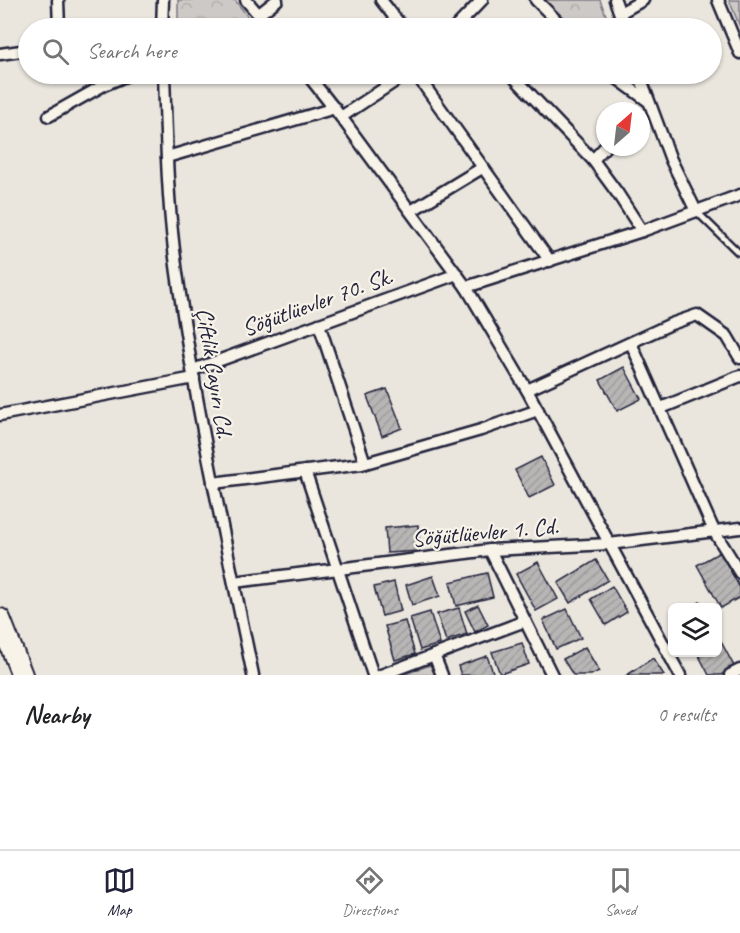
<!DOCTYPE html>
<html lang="en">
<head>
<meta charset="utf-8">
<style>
	:root { --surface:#fff; --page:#f6f6f6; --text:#202124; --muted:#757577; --line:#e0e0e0; --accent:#22223b }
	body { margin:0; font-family:Caveat,sans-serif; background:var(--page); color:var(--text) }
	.controls { position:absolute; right:18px; bottom:18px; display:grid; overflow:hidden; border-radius:9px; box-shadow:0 2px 4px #0004 }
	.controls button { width:54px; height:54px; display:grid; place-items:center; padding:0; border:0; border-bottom:2px solid var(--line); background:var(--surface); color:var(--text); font:30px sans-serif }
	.compass { position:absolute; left:596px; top:102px; width:54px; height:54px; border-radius:50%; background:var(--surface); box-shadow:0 2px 4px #0004; rotate:28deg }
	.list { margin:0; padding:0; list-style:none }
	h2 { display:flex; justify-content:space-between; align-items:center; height:78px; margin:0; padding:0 24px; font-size:26px }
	h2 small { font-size:20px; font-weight:400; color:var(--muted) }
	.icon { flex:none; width:33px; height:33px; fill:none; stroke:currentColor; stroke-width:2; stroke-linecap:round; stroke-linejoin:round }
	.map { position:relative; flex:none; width:740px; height:675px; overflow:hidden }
	.search { position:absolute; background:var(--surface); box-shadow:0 2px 4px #0004; left:18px; right:18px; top:18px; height:66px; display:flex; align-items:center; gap:15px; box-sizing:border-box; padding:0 21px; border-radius:33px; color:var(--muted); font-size:22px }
	.sheet { height:174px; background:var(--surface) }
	nav { display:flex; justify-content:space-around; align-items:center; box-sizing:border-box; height:84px; border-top:2px solid var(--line); background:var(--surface); font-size:16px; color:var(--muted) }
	nav a { display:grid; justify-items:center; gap:3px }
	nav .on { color:var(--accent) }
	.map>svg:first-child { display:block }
	.forest { fill:url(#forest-crowns); stroke:#787680; stroke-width:1.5 }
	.building { fill:url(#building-hatch); stroke:#22223b; stroke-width:1.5 }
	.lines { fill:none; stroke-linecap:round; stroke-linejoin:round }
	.lane-casing { stroke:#22223b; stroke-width:10 }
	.street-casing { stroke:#22223b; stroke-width:15 }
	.highway-casing { stroke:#22223b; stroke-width:24 }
	.lane { stroke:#f7f3e8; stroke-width:5 }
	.street { stroke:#f7f3e8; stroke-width:10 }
	.highway { stroke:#f7f3e8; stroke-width:20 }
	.labels { text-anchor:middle; stroke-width:4.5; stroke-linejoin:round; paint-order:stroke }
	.street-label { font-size:24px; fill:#22223b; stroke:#f7f3e8 }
</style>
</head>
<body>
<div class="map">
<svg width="740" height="675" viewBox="0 0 740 675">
	<defs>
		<pattern id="forest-crowns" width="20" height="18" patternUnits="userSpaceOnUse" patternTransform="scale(1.5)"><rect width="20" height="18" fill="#cdc9c6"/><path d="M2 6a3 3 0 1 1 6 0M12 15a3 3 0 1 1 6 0" fill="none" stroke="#b0acab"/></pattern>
		<pattern id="building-hatch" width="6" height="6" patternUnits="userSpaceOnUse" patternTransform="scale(1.5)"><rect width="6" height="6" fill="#b8b6b5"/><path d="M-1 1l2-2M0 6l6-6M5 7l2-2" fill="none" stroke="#9e9c9d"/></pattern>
	</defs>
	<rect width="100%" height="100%" fill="#eae6de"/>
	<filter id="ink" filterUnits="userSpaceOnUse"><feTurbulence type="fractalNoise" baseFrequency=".0167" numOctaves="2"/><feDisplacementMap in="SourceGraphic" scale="12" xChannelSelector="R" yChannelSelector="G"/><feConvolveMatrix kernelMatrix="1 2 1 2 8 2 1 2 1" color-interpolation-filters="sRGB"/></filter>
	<g filter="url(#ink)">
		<g class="forest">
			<polygon points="178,0 235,0 251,21 250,28 178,28"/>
			<polygon points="545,0 600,0 611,28 573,28"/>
			<polygon points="729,0 740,0 740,27"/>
			<polygon points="430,665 435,675 403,675"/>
		</g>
		<g class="building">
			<polygon points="624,367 641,399 617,411 600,380"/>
			<polygon points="387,389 402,428 382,436 367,396"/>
			<polygon points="541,457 555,485 529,498 515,470"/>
			<polygon points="418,525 420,551 387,553 385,528"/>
			<polygon points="720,552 740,588 740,597 721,608 697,565"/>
			<polygon points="596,560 608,580 570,603 558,583"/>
			<polygon points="538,562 558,599 536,611 516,574"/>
			<polygon points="487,573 493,597 456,606 450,582"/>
			<polygon points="433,576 440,596 412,605 406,585"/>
			<polygon points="394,582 401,611 382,616 374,587"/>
			<polygon points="612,586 627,612 606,625 591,599"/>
			<polygon points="700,602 704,608 690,608"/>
			<polygon points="478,605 488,625 475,632 465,611"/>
			<polygon points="459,608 467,634 446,641 437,614"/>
			<polygon points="567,609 581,638 556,649 543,620"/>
			<polygon points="430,612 440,644 420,650 410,618"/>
			<polygon points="405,621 415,654 395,660 385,626"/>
			<polygon points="718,636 735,668 721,675 709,675 697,652 718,652"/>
			<polygon points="522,643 529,664 500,674 492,652"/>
			<polygon points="585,647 599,671 591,675 573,675 563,659"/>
			<polygon points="487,656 494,675 461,675 458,666"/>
			<polygon points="653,658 664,675 627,675"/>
		</g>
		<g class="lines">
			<g class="lane-casing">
				<polyline id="lane" points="696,211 738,252"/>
			</g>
			<g class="street-casing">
				<g id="street">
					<polyline points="58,0 59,28"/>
					<polyline points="246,0 270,28"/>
					<polyline points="381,0 403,28"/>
					<polyline points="536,0 564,28"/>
					<polyline points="615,0 625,28"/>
					<polyline points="718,0 740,53"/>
					<polyline points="620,13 643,0"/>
					<polyline points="258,15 277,0"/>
					<polyline points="162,28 163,0"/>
					<polyline points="455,28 482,0"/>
					<polyline points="0,54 28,50"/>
					<path d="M164,74C166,132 167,192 174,250C192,393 224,534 253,675"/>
					<polyline points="307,74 341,117 466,287 527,390 680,675"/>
					<polyline points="416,74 550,261"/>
					<polyline points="511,74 593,160 618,194 642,231"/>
					<polyline points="611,74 648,101"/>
					<polyline points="639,74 671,160 696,211"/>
					<polyline points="49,116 104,85 130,74"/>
					<polyline points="341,117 406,74"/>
					<polyline points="167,157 335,108"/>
					<polyline points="593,160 605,147"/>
					<polyline points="411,211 482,168"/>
					<polyline points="466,287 642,231 740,195"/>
					<polyline points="319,324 365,463"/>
					<polyline points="631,343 714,531 740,573"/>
					<polyline points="193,370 457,274"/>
					<polyline points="527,390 671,324 697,315 727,336 740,358"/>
					<polyline points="661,408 740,376"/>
					<polyline points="0,415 194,378"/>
					<polyline points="305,471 373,675"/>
					<polyline points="213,483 362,464 481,430 538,410"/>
					<polyline points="490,550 552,675"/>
					<polyline points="234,582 490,550 609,544 740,528"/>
					<polyline points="434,655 442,675"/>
					<polyline points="381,675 525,621"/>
					<polyline points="730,675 740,670"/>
				</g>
			</g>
			<g class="highway-casing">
				<polyline id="highway" points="0,619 22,675"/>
			</g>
			<use href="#lane" class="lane"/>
			<use href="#street" class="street"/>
			<use href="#highway" class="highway"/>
		</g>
	</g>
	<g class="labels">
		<g class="street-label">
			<text transform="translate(317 302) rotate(-20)" y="8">Söğütlüevler 70. Sk.</text>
			<text transform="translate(215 373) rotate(81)" y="8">Çiftlik Çayırı Cd.</text>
			<text transform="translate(485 532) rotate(-5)" y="8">Söğütlüevler 1. Cd.</text>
		</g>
	</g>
</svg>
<div class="controls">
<button><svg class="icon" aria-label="layers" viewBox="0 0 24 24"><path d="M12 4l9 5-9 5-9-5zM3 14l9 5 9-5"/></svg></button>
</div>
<svg class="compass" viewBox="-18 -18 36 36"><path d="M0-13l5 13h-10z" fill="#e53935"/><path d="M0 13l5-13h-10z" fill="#757577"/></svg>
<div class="search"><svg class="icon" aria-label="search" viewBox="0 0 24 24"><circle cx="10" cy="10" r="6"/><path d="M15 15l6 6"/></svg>Search here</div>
</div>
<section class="sheet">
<h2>Nearby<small>0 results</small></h2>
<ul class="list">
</ul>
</section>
<nav>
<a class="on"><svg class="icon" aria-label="map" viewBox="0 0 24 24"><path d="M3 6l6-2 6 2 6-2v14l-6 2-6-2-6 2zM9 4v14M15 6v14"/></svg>Map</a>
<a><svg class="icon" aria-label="directions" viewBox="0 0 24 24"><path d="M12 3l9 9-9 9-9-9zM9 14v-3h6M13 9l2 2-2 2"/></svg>Directions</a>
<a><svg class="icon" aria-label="saved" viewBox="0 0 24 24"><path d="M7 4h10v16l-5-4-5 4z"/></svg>Saved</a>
</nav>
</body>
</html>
